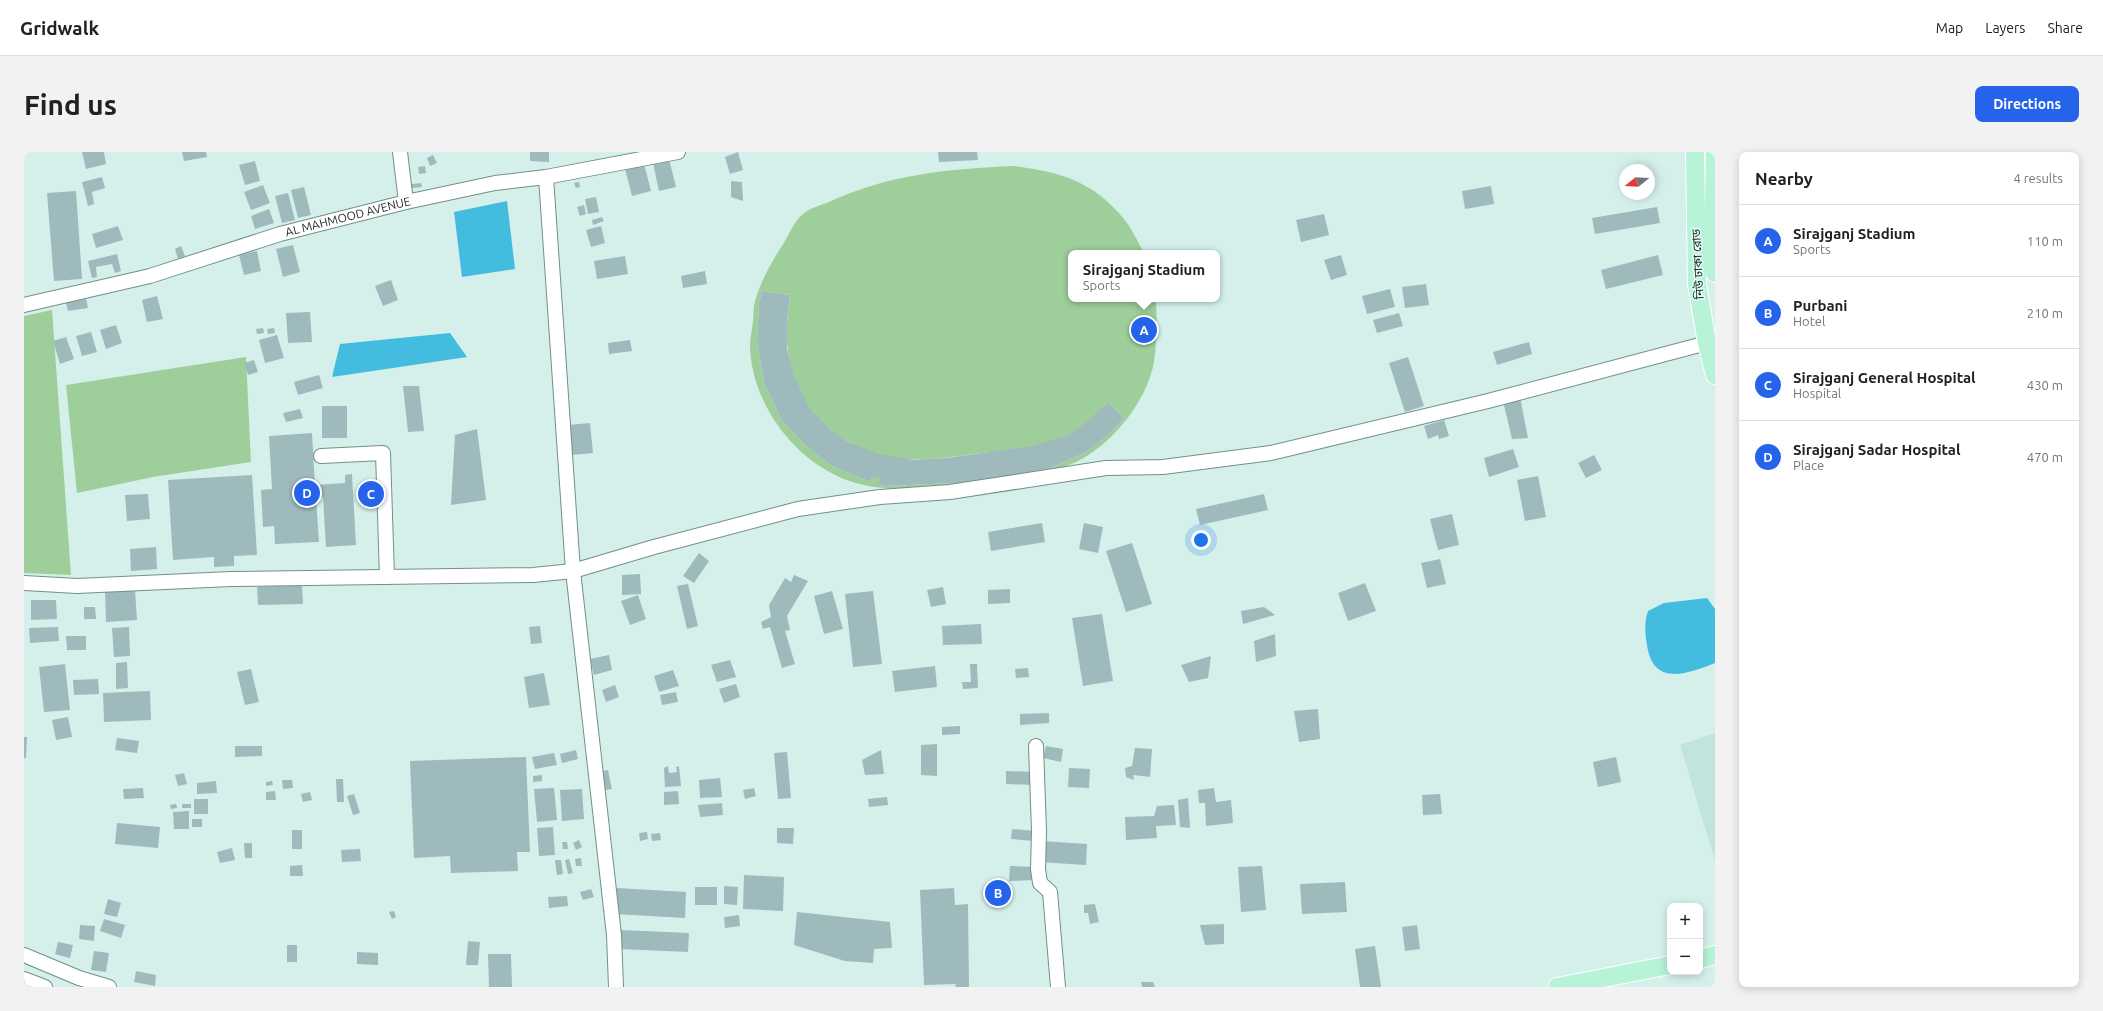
<!DOCTYPE html>
<html lang="en">
<head>
<meta charset="utf-8">
<style>
	:root { --surface:#fff; --page:#f2f2f2; --text:#202124; --muted:#757577; --line:#e0e0e0; --accent:#2563eb }
	body { margin:0; font-family:Ubuntu,"Noto Sans Bengali",sans-serif; background:var(--page); color:var(--text) }
	.controls { position:absolute; right:12px; bottom:12px; display:grid; overflow:hidden; border-radius:8px; box-shadow:0 2px 10px #0003 }
	.controls button { width:36px; height:36px; display:grid; place-items:center; padding:0; border:0; border-bottom:1px solid var(--line); background:var(--surface); color:var(--text); font:20px sans-serif }
	.compass { position:absolute; left:1595px; top:12px; width:36px; height:36px; border-radius:50%; background:var(--surface); box-shadow:0 2px 10px #0003; rotate:252deg }
	.you { position:absolute; left:1177px; top:388px; width:14px; height:14px; margin:-10px; border:3px solid #fff; border-radius:50%; background:#1a73e8; box-shadow:0 0 0 6px #1a73e833 }
	.badge { display:grid; place-items:center; width:26px; height:26px; border-radius:50%; background:var(--accent); color:#fff; font-size:13px; font-weight:700 }
	.pin { position:absolute; translate:-50% -50%; border:2px solid #fff; box-shadow:0 1px 4px #0006 }
	.popup { position:absolute; left:1044px; top:98px; width:152px; height:52px; box-sizing:border-box; display:grid; place-content:center; border-radius:8px; background:var(--surface); filter:drop-shadow(0 1px 3px #0005); font-size:13px; white-space:nowrap; color:var(--muted) }
	.popup b { font-size:15px; color:var(--text) }
	.popup::after { content:''; position:absolute; left:50%; top:100%; margin-left:-8px; border:8px solid transparent; border-top-color:var(--surface) }
	.list { margin:0; padding:0; list-style:none }
	h2 { display:flex; justify-content:space-between; align-items:center; height:52px; margin:0; padding:0 16px; font-size:17px }
	h2 small { font-size:13px; font-weight:400; color:var(--muted) }
	.list li { display:grid; grid-template-columns:26px 1fr auto; gap:12px; align-items:center; box-sizing:border-box; height:72px; padding:0 16px; border-top:1px solid var(--line) }
	.list b { display:block; font-size:15px; white-space:nowrap }
	.list p { margin:0; font-size:13px; white-space:nowrap; color:var(--muted) }
	.list em { font-size:13px; font-style:normal; color:var(--muted) }
	.map { position:relative; flex:none; width:1691px; height:835px; overflow:hidden; border-radius:8px }
	header { display:flex; align-items:center; gap:24px; box-sizing:border-box; height:56px; padding:0 20px; background:var(--surface); border-bottom:1px solid var(--line) }
	header strong { font-size:19px }
	nav { display:flex; gap:22px; margin-inline-start:auto; font-size:14px }
	.intro { display:flex; align-items:center; justify-content:space-between; box-sizing:border-box; height:96px; padding:0 24px }
	h1 { margin:0; font-size:28px }
	.button { padding:10px 18px; border-radius:8px; background:var(--accent); color:#fff; font-size:14px; font-weight:700 }
	main { display:flex; gap:24px; padding:0 24px }
	aside { flex:1; background:var(--surface); border-radius:8px; box-shadow:0 2px 10px #0003 }
	.map>svg:first-child { display:block }
	.built { fill:#c1e5de }
	.green { fill:#9ecf9b; fill-rule:evenodd }
	.water { fill:#43bcdf }
	.building { fill:#9ebabc }
	.lines { fill:none; stroke-linecap:round; stroke-linejoin:round }
	.minor-casing { stroke:#758e89; stroke-width:16 }
	.major-casing { stroke:#fff; stroke-width:20 }
	.minor { stroke:#fff; stroke-width:14 }
	.major { stroke:#b6f3d7; stroke-width:18 }
	.labels { text-anchor:middle; stroke-width:3; stroke-linejoin:round; paint-order:stroke }
	.street-label { font-size:12px; fill:#1e2826; stroke:#e2fef8 }
</style>
</head>
<body>
<header>
<strong>Gridwalk</strong>
<nav><a>Map</a><a>Layers</a><a>Share</a></nav>
</header>
<div class="intro"><h1>Find us</h1><a class="button">Directions</a></div>
<main>
<div class="map">
<svg width="1691" height="835" viewBox="0 0 1691 835">
	<rect width="100%" height="100%" fill="#d5f0eb"/>
	<polygon class="built" points="1691,581 1691,709 1656,593"/>
	<g class="green">
		<path d="M990,14C1036,20 1069,29 1100,67C1108,77 1114,90 1120,101H1047V147H1132C1133,168 1133,189 1130,210C1123,249 1088,293 1052,310C1019,325 969,329 933,333C885,338 840,343 797,315C758,290 727,242 726,194C726,186 728,178 729,170C730,162 729,153 732,146C737,129 748,109 758,94C764,85 770,69 779,62C786,56 797,53 805,50C866,22 924,17 990,14ZM738,139L766,143C764,161 761,180 764,197C766,215 774,243 785,257C808,285 844,304 880,307C903,309 927,305 949,302C978,299 1018,296 1044,283C1059,275 1072,261 1084,250L1100,266L1083,284L1062,300L1026,316L955,330L861,334L855,333L857,327L848,325L846,330L808,314L781,293L758,269L740,230L733,189L735,151Z"/>
		<polygon points="28,158 47,423 0,421 0,164"/>
		<polygon points="222,205 227,310 129,325 53,341 42,233"/>
	</g>
	<g class="water">
		<polygon points="483,49 491,117 438,125 430,60"/>
		<polygon points="426,181 443,205 308,225 316,192"/>
		<path d="M1683,446L1691,457V511C1663,522 1629,535 1623,493C1621,480 1620,471 1624,459L1640,451Z"/>
	</g>
	<g class="building">
		<polygon points="58,0 80,0 82,12 62,17"/>
		<polygon points="158,0 182,0 183,5 160,9"/>
		<polygon points="506,0 525,0 525,10 506,9"/>
		<polygon points="714,0 719,18 706,22 701,5"/>
		<polygon points="914,0 953,0 954,8 915,10"/>
		<polygon points="409,3 413,11 406,14 403,6"/>
		<polygon points="645,7 652,35 635,39 629,11"/>
		<polygon points="619,8 627,39 608,44 600,13"/>
		<polygon points="231,9 236,29 221,33 215,13"/>
		<polygon points="401,14 402,21 395,22 394,15"/>
		<polygon points="78,25 81,36 68,40 70,52 64,54 58,30"/>
		<polygon points="707,29 718,30 719,49 707,45"/>
		<polygon points="555,30 556,35 552,36 550,31"/>
		<polygon points="397,31 398,35 388,36 388,32"/>
		<polygon points="239,33 246,51 227,58 220,40"/>
		<polygon points="1467,34 1470,52 1441,57 1438,39"/>
		<polygon points="280,35 287,63 274,66 267,38"/>
		<polygon points="52,39 58,127 30,129 23,41"/>
		<polygon points="264,41 271,68 258,71 251,44"/>
		<polygon points="572,45 575,60 564,62 561,47"/>
		<polygon points="560,53 562,62 556,64 553,55"/>
		<polygon points="1633,55 1636,71 1571,82 1568,66"/>
		<polygon points="245,57 250,71 231,77 227,64"/>
		<polygon points="1300,62 1305,83 1277,90 1272,68"/>
		<polygon points="578,65 580,69 569,73 568,68"/>
		<polygon points="94,74 99,88 72,96 68,82"/>
		<polygon points="577,74 581,91 567,95 562,78"/>
		<polygon points="269,93 276,120 259,125 252,97"/>
		<polygon points="157,94 161,104 154,107 151,97"/>
		<polygon points="233,99 237,119 220,123 215,103"/>
		<polygon points="93,102 97,119 91,121 88,112 72,115 73,125 68,126 64,109"/>
		<polygon points="1317,103 1323,123 1307,128 1300,108"/>
		<polygon points="1634,103 1639,123 1582,137 1577,118"/>
		<polygon points="601,104 604,122 573,127 570,109"/>
		<polygon points="681,119 683,132 659,136 657,124"/>
		<polygon points="367,128 374,148 359,154 351,134"/>
		<polygon points="1402,132 1405,153 1381,156 1378,135"/>
		<polygon points="1366,137 1371,155 1343,162 1338,144"/>
		<polygon points="738,139 766,143 763,169 763,196 770,224 785,256 807,278 826,291 855,302 890,308 922,306 1008,294 1044,283 1061,271 1084,250 1100,266 1083,284 1062,300 1026,316 955,330 861,334 854,333 857,327 848,325 846,330 808,314 781,293 758,269 740,230 733,189 735,151"/>
		<polygon points="133,144 139,167 123,170 118,148"/>
		<polygon points="62,147 64,156 44,159 42,151"/>
		<polygon points="286,160 288,190 264,191 262,161"/>
		<polygon points="1375,161 1379,174 1353,181 1349,168"/>
		<polygon points="92,173 98,191 82,197 76,178"/>
		<polygon points="239,176 240,181 233,182 232,177"/>
		<polygon points="250,176 251,181 244,182 243,177"/>
		<polygon points="67,180 73,200 58,204 52,184"/>
		<polygon points="253,183 260,206 241,211 235,188"/>
		<polygon points="42,185 50,207 36,212 29,189"/>
		<polygon points="606,188 608,199 585,202 584,191"/>
		<polygon points="1505,190 1508,202 1473,213 1469,200"/>
		<polygon points="1384,205 1400,254 1381,260 1365,211"/>
		<polygon points="230,208 234,220 224,223 220,211"/>
		<polygon points="295,223 299,236 274,243 270,230"/>
		<polygon points="379,234 395,234 400,279 384,280"/>
		<polygon points="1496,245 1504,286 1488,287 1479,249"/>
		<rect x="298" y="254" width="25" height="32"/>
		<polygon points="276,257 279,266 262,270 259,261"/>
		<polygon points="1420,268 1425,284 1415,287 1414,283 1404,287 1400,274"/>
		<polygon points="566,271 569,301 547,303 544,273"/>
		<polygon points="453,277 462,348 427,353 431,283"/>
		<polygon points="288,281 291,333 321,331 321,323 328,322 332,393 302,395 299,345 292,346 295,390 251,392 250,374 239,375 237,338 248,337 245,284"/>
		<polygon points="1489,297 1495,315 1465,325 1460,306"/>
		<polygon points="1570,303 1578,318 1562,326 1554,311"/>
		<polygon points="228,323 233,403 210,404 210,414 190,415 190,405 149,408 144,328"/>
		<polygon points="1514,324 1522,365 1501,369 1493,328"/>
		<polygon points="124,342 126,367 103,369 101,343"/>
		<polygon points="1240,342 1244,358 1176,373 1172,357"/>
		<polygon points="1428,362 1435,393 1414,398 1406,367"/>
		<polygon points="1018,371 1021,390 967,399 964,380"/>
		<polygon points="1060,371 1079,375 1074,401 1055,397"/>
		<polygon points="1108,391 1128,452 1102,460 1082,399"/>
		<polygon points="132,395 133,417 107,419 106,397"/>
		<polygon points="675,401 685,409 670,431 659,424"/>
		<polygon points="1416,407 1422,432 1403,436 1397,411"/>
		<polygon points="616,422 617,442 598,443 598,423"/>
		<polygon points="770,423 784,429 763,464 766,478 761,479 771,512 758,516 746,475 739,477 737,470 747,465 745,453 761,426 767,430"/>
		<polygon points="1341,431 1352,459 1324,469 1314,441"/>
		<polygon points="664,432 674,474 663,477 653,434"/>
		<polygon points="278,433 279,452 234,453 233,435"/>
		<polygon points="919,435 922,452 907,455 903,438"/>
		<polygon points="111,437 113,468 82,470 81,438"/>
		<polygon points="986,437 986,451 964,452 964,438"/>
		<polygon points="808,439 819,477 800,482 790,444"/>
		<polygon points="849,439 858,512 829,515 821,442"/>
		<polygon points="614,443 622,467 606,473 597,449"/>
		<polygon points="7,448 32,448 33,467 7,468"/>
		<polygon points="60,455 71,455 72,467 60,467"/>
		<polygon points="1240,455 1251,463 1219,472 1217,459"/>
		<polygon points="1078,462 1089,529 1059,534 1048,466"/>
		<polygon points="957,472 958,492 919,493 918,474"/>
		<polygon points="516,474 518,491 507,492 505,475"/>
		<polygon points="34,475 35,489 6,491 5,476"/>
		<polygon points="105,475 106,504 90,505 88,476"/>
		<polygon points="1251,482 1252,504 1232,510 1230,489"/>
		<polygon points="42,484 62,484 62,498 43,498"/>
		<polygon points="585,503 588,518 570,523 566,507"/>
		<polygon points="1187,504 1184,526 1165,530 1157,513"/>
		<polygon points="706,508 712,525 693,530 687,513"/>
		<polygon points="103,510 104,536 92,537 92,511"/>
		<polygon points="41,512 46,558 20,560 15,515"/>
		<polygon points="946,512 953,512 954,536 939,537 938,530 947,530"/>
		<polygon points="911,514 913,535 871,540 868,519"/>
		<polygon points="1004,516 1005,525 992,526 991,517"/>
		<polygon points="227,517 235,550 221,553 213,520"/>
		<polygon points="649,518 655,534 635,540 630,524"/>
		<polygon points="520,521 526,553 505,556 500,525"/>
		<polygon points="74,527 75,542 50,543 49,528"/>
		<polygon points="712,532 716,545 700,551 695,537"/>
		<polygon points="591,533 595,545 582,550 578,538"/>
		<polygon points="126,539 127,568 80,570 79,541"/>
		<polygon points="652,540 654,550 638,553 636,543"/>
		<polygon points="1294,557 1296,587 1275,590 1270,559"/>
		<polygon points="1025,561 1025,571 996,573 996,562"/>
		<polygon points="44,565 48,585 32,588 28,568"/>
		<polygon points="936,574 936,582 918,583 918,575"/>
		<polygon points="0,585 3,585 2,606 0,606"/>
		<polygon points="93,586 115,589 113,601 91,598"/>
		<polygon points="913,592 913,624 897,623 897,593"/>
		<polygon points="211,594 238,594 238,604 211,605"/>
		<polygon points="1022,594 1039,597 1037,610 1019,606"/>
		<polygon points="1111,596 1128,597 1126,625 1109,623 1110,628 1102,625 1101,616 1108,614"/>
		<polygon points="552,598 554,607 538,611 536,602"/>
		<polygon points="857,598 860,622 841,623 838,608"/>
		<polygon points="763,600 767,646 754,647 750,601"/>
		<polygon points="530,601 533,613 511,617 508,605"/>
		<polygon points="502,605 506,700 493,700 494,719 427,721 426,704 390,706 386,609"/>
		<polygon points="1592,605 1597,630 1574,635 1569,610"/>
		<polygon points="644,614 645,621 653,620 652,615 655,614 657,634 641,635 640,616"/>
		<polygon points="1045,616 1066,617 1065,636 1044,635"/>
		<polygon points="584,618 588,637 577,639 574,620"/>
		<polygon points="982,619 1012,620 1011,633 982,632"/>
		<polygon points="160,621 163,632 154,634 151,623"/>
		<polygon points="518,623 518,629 509,630 509,624"/>
		<polygon points="696,626 698,645 676,646 675,628"/>
		<polygon points="312,627 319,627 320,650 313,650"/>
		<polygon points="258,628 268,628 269,636 259,637"/>
		<polygon points="192,629 193,641 173,642 173,631"/>
		<polygon points="248,629 249,633 242,634 242,630"/>
		<polygon points="119,636 120,646 100,647 99,637"/>
		<polygon points="530,636 533,668 513,670 510,637"/>
		<polygon points="730,636 732,644 721,647 719,638"/>
		<polygon points="1190,636 1192,650 1207,648 1209,671 1182,674 1181,651 1175,651 1174,638"/>
		<polygon points="558,637 560,667 538,669 536,638"/>
		<polygon points="251,639 252,648 242,648 242,640"/>
		<polygon points="654,639 655,652 640,653 640,640"/>
		<polygon points="286,640 288,648 279,650 277,642"/>
		<polygon points="330,642 336,661 329,663 323,644"/>
		<polygon points="1416,642 1418,662 1399,663 1398,643"/>
		<polygon points="863,645 864,653 845,655 844,647"/>
		<polygon points="1164,646 1166,676 1156,675 1154,648"/>
		<rect x="170" y="647" width="14" height="15"/>
		<polygon points="698,651 699,663 676,665 674,653"/>
		<polygon points="152,652 153,656 147,657 146,653"/>
		<rect x="158" y="652" width="9" height="4"/>
		<polygon points="1150,653 1152,673 1132,674 1133,686 1102,688 1101,665 1130,664 1133,654"/>
		<polygon points="165,659 165,677 150,677 149,660"/>
		<rect x="168" y="667" width="10" height="8"/>
		<polygon points="93,671 136,675 134,696 91,692"/>
		<polygon points="529,675 531,703 515,704 513,676"/>
		<polygon points="753,676 770,676 769,692 753,691"/>
		<polygon points="988,677 1012,679 1011,689 987,687"/>
		<rect x="268" y="678" width="10" height="19"/>
		<polygon points="623,680 624,687 616,689 615,681"/>
		<polygon points="636,681 637,688 628,689 627,682"/>
		<polygon points="555,688 558,695 552,698 549,691"/>
		<polygon points="1017,689 1063,692 1062,713 1015,710"/>
		<polygon points="538,690 543,690 544,697 539,697"/>
		<polygon points="220,691 228,691 228,706 221,706"/>
		<polygon points="208,696 211,708 196,711 193,700"/>
		<polygon points="336,697 337,709 318,710 317,698"/>
		<polygon points="557,706 558,714 552,714 551,707"/>
		<polygon points="545,707 549,721 544,722 541,708"/>
		<polygon points="531,708 537,708 539,722 533,723"/>
		<polygon points="278,713 279,724 266,724 266,714"/>
		<polygon points="986,714 1010,715 1012,728 985,729"/>
		<polygon points="1238,714 1242,758 1217,760 1214,715"/>
		<polygon points="720,723 760,725 759,759 719,757"/>
		<polygon points="1321,730 1323,760 1278,762 1276,732"/>
		<polygon points="700,734 714,735 713,753 700,752"/>
		<rect x="671" y="735" width="22" height="18"/>
		<polygon points="593,736 662,740 661,766 591,762"/>
		<polygon points="930,736 931,753 944,752 945,835 931,835 932,832 900,833 896,738"/>
		<polygon points="567,737 570,745 559,748 556,740"/>
		<polygon points="543,744 544,754 525,756 524,745"/>
		<polygon points="84,747 97,751 93,765 80,762"/>
		<polygon points="1071,752 1075,770 1066,772 1064,761 1060,761 1060,753"/>
		<polygon points="370,759 372,765 368,767 365,760"/>
		<polygon points="773,760 866,770 868,796 850,797 849,811 821,809 770,793"/>
		<polygon points="715,763 716,774 701,776 700,765"/>
		<polygon points="80,767 101,773 97,786 76,779"/>
		<polygon points="1200,772 1200,792 1181,793 1176,773"/>
		<polygon points="56,773 71,774 70,789 55,787"/>
		<polygon points="1393,773 1396,797 1381,799 1378,775"/>
		<polygon points="596,778 665,781 664,800 595,797"/>
		<polygon points="444,789 456,790 454,813 442,813"/>
		<polygon points="34,790 49,793 46,806 31,802"/>
		<rect x="263" y="793" width="10" height="17"/>
		<polygon points="1351,794 1357,835 1336,835 1331,797"/>
		<polygon points="70,799 85,801 82,820 67,818"/>
		<polygon points="333,800 354,801 354,813 333,812"/>
		<polygon points="464,802 487,802 488,835 465,835"/>
		<polygon points="112,819 132,823 131,834 110,830"/>
		<polygon points="1117,830 1129,830 1131,835 1118,835"/>
	</g>
	<g class="lines">
		<g class="minor-casing">
			<g id="minor">
				<polyline points="376,0 382,50"/>
				<polyline points="522,25 549,419 590,783 592,835"/>
				<path id="s1" d="M0,153L126,124L256,82L382,50L471,31L522,25L654,0"/>
				<polyline points="297,304 359,301 363,425"/>
				<polyline points="0,431 53,434 207,427 509,423 549,419 630,395 774,357 856,345 926,340 1082,316 1139,315 1247,301 1464,249 1683,191"/>
				<polyline points="1012,594 1015,679 1014,717 1016,731 1026,740 1034,835"/>
				<polyline points="0,803 55,826 85,835"/>
				<polyline points="0,827 21,835"/>
			</g>
		</g>
		<g class="major-casing">
			<g id="major">
				<polyline points="1671,0 1673,132 1683,191 1691,223"/>
				<polyline points="1691,0 1689,101 1691,121"/>
				<polyline points="1676,807 1691,803"/>
				<polyline points="1533,835 1646,813"/>
			</g>
		</g>
		<use href="#minor" class="minor"/>
		<use href="#major" class="major"/>
	</g>
	<g class="labels">
		<g class="street-label">
			<text dy="4" stroke="none"><textPath href="#s1" startOffset="336">AL MAHMOOD AVENUE</textPath></text>
			<text transform="translate(1674 112) rotate(-93)" y="4">নিউ ঢাকা রোড</text>
		</g>
	</g>
</svg>
<div class="controls">
<button>+</button>
<button>−</button>
</div>
<svg class="compass" viewBox="-18 -18 36 36"><path d="M0-13l5 13h-10z" fill="#e53935"/><path d="M0 13l5-13h-10z" fill="#757577"/></svg>
<div class="you"></div>
<div class="pin badge" style="left:1120px;top:178px">A</div>
<div class="popup"><b>Sirajganj Stadium</b>Sports</div>
<div class="pin badge" style="left:974px;top:741px">B</div>
<div class="pin badge" style="left:347px;top:342px">C</div>
<div class="pin badge" style="left:283px;top:341px">D</div>
</div>
<aside>
<h2>Nearby<small>4 results</small></h2>
<ul class="list">
<li><span class="badge">A</span><div><b>Sirajganj Stadium</b><p>Sports</p></div><em>110 m</em></li>
<li><span class="badge">B</span><div><b>Purbani</b><p>Hotel</p></div><em>210 m</em></li>
<li><span class="badge">C</span><div><b>Sirajganj General Hospital</b><p>Hospital</p></div><em>430 m</em></li>
<li><span class="badge">D</span><div><b>Sirajganj Sadar Hospital</b><p>Place</p></div><em>470 m</em></li>
</ul>
</aside>
</main>
</body>
</html>
